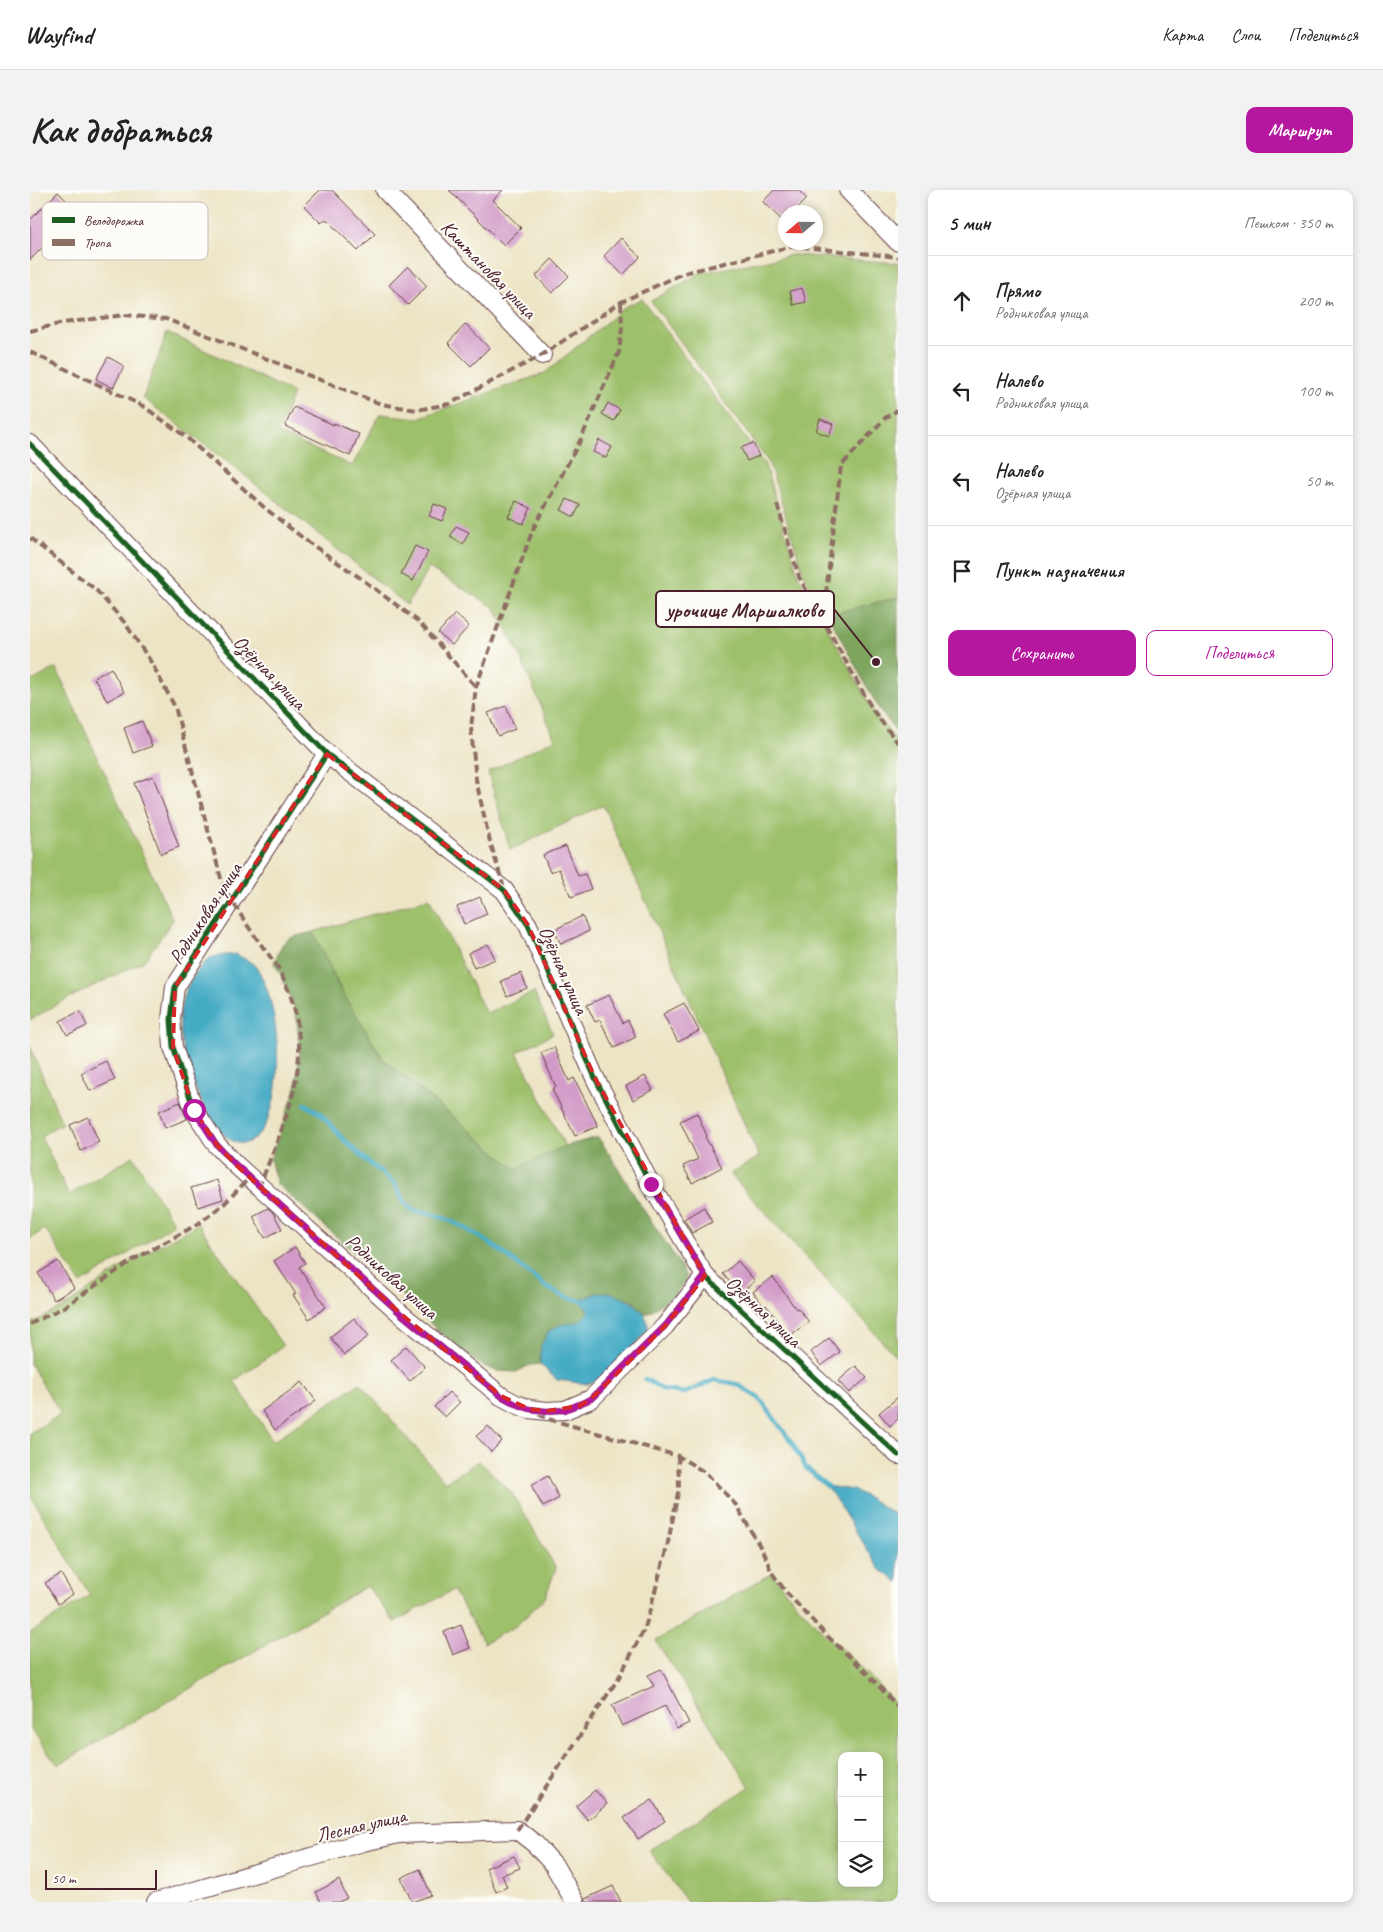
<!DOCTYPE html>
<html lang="ru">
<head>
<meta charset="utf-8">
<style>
	:root { --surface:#fff; --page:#f2f2f2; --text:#222; --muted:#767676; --line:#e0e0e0; --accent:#b5179e }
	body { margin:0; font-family:Caveat,sans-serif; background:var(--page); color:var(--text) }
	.controls { position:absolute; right:15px; bottom:15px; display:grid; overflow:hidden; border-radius:10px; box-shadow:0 2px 8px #0003 }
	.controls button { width:45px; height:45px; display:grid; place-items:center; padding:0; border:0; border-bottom:1px solid var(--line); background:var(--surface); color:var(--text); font:25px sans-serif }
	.compass { position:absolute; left:748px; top:15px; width:45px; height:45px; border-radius:50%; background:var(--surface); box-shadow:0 2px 8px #0003; rotate:250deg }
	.scale { position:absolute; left:15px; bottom:12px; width:112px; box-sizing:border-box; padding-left:5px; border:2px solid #4a1f2b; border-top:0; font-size:14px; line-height:18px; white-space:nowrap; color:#4a1f2b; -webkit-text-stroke:4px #fdfcf7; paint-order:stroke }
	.stop { position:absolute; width:15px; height:15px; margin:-11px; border:4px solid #b5179e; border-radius:50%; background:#fff }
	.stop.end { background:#b5179e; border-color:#fff; box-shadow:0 1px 5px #0008 }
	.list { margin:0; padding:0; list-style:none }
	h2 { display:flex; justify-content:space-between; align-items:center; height:65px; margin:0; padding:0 20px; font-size:21px }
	h2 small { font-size:16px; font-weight:400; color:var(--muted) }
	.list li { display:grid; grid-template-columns:32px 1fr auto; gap:15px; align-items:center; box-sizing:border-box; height:90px; padding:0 20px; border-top:1px solid var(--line) }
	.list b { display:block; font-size:19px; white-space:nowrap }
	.list p { margin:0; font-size:16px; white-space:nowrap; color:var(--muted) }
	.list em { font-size:16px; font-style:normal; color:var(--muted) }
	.actions { display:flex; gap:10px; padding:15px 20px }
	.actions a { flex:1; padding:11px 0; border:1px solid var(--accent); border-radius:10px; text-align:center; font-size:18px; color:var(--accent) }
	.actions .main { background:var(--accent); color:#fff }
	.icon { flex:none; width:28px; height:28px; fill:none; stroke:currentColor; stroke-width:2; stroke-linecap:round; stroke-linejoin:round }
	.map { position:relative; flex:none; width:868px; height:1712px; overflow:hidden; border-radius:10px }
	header { display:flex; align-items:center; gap:30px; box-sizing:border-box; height:70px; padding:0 25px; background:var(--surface); border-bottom:1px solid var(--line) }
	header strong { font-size:24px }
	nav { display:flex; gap:28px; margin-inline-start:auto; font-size:18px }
	.intro { display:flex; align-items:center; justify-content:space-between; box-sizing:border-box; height:120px; padding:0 30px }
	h1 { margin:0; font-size:35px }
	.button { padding:12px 22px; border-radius:10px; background:var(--accent); color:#fff; font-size:18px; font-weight:700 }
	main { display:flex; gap:30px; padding:0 30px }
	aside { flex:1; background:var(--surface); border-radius:10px; box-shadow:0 2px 8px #0003 }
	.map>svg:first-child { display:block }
	.green { fill:#9dc06a; stroke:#74704a; fill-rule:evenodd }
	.forest { fill:#7ea65e; stroke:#646244 }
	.water { fill:#45abc5; stroke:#486578 }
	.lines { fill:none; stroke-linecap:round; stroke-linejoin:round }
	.stream { stroke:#45abc5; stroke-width:4.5 }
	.building { fill:#d29bc8 }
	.minor-casing { stroke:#623d42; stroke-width:20 }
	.minor { stroke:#fff; stroke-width:18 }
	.quiet { stroke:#8d6e63; stroke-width:4; stroke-dasharray:8 4; stroke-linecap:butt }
	.cycleway-casing { stroke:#fdfcf7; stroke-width:8 }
	.cycleway { stroke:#1b5e20; stroke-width:5 }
	.route { stroke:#b5179e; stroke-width:6 }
	.marked { fill:none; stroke:#d62828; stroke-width:4; stroke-dasharray:10 6; stroke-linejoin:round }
	.labels { text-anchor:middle; stroke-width:4; stroke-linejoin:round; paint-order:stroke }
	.street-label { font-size:20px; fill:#4a1f2b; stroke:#fdfcf7 }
	.key { fill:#fdfcf7; stroke:#c7baba; stroke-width:1 }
	.key-label { font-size:14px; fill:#4a1f2b }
	.leader { fill:none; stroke:#4a1f2b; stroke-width:2 }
	.callout-dot { fill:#4a1f2b; stroke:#fdfcf7; stroke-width:2 }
	.callout { fill:#fdfcf7; stroke:#4a1f2b; stroke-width:2 }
	.callout-label { font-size:21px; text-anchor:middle; font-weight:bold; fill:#4a1f2b }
</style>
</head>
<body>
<header>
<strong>Wayfind</strong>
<nav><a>Карта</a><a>Слои</a><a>Поделиться</a></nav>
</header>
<div class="intro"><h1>Как добраться</h1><a class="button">Маршрут</a></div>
<main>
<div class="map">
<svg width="868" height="1712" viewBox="0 0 868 1712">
	<rect width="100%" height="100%" fill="#fdfcf7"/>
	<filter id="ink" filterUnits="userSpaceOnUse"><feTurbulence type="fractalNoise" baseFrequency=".02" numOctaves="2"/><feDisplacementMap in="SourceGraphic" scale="10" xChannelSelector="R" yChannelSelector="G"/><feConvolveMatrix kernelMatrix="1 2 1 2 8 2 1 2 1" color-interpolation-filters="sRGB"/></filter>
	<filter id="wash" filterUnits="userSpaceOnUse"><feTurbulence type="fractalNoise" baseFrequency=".0096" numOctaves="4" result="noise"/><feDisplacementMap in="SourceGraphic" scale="20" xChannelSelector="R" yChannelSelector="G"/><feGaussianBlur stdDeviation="1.12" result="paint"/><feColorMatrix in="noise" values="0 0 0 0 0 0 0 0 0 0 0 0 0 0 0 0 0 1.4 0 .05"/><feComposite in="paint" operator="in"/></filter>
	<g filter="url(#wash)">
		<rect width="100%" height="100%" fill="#ece4c4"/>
		<g class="green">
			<polygon points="763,65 868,73 868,407 798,425 774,385 739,273 621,111 670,83"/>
			<polygon points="612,109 735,275 769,387 844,522 868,553 868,1169 700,984 729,967 573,615 480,660 458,582 525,549 489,464 464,417 399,378 377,415 204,277 113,208 137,142 263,203 248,243 322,276 350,224 388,228 515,183 596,116"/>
			<polygon points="26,478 143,730 114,771 31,812 0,830 0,492"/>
			<polygon points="399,708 456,823 504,802 523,844 487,862 535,956 486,979 353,869 311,800 283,742"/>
			<polygon points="0,856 32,933 11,946 39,1005 103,966 144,1034 51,1094 15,1039 0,1049"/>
			<polygon points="168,1034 253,1156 204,1191 243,1251 330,1193 415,1292 449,1271 482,1303 526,1378 515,1408 486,1436 454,1453 423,1400 364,1432 337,1396 28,1575 0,1539 0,1443 60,1405 0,1305 0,1243 31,1224 0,1174 0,1134 34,1117 103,1070"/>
			<path d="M742,1383L756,1402L795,1444L834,1480L868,1517V1712H657L619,1660L720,1597L626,1451ZM812,1566H849V1693H812Z"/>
		</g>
		<g class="forest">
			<polygon points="868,407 868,544 849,519 798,425"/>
			<path d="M283,742L311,800L353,869L486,979L535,956L568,947C581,966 593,986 605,1006C622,1034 642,1059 657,1088L644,1106L616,1124L601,1110L564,1104L551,1110L560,1122L548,1132L530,1135L511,1155L510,1174L500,1175L486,1182L466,1181L449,1174L408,1141L381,1113L247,994L240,969L266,898L270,860L266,823L251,784L244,774C254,746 255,749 283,742Z"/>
		</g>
		<g class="water">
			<path d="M206,764C212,768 221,771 225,776C251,808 257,911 230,943C196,983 163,896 156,872C151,854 147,830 152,812C155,799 161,789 169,779C172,776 176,770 180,768C186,765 199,765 206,764Z"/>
			<path d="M578,1102C597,1109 620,1117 618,1141L571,1189L558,1194L527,1190L510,1174L511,1155L519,1141L530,1135L548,1132L559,1122L550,1110L564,1104Z"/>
			<polygon points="797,1296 823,1300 841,1309 868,1327 868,1392 851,1380 842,1367"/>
		</g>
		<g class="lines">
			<g class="stream">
				<path d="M275,914L291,924L313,949L338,972L365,994L373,1010L383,1021C419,1022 464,1055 491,1077C509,1091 526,1108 550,1110"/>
				<polyline points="615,1189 634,1200 655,1203 684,1190 707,1194 730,1209 763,1254 776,1278 797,1296"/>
			</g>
		</g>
		<g id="blocks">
			<g class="building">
				<polygon points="290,0 302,0 345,44 328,61 296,29 291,33 274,16"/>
				<polygon points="419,0 473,0 463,10 491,38 474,55"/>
				<polygon points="744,0 768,0 777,9 764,22 756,22 756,34 733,12"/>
				<polygon points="28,2 48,22 0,70 0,30"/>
				<polygon points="591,48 610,67 593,85 574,66"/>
				<polygon points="522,69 539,86 522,103 506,86"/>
				<polygon points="378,76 397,96 378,115 359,95"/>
				<polygon points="772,98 776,112 763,115 760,101"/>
				<polygon points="436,134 459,158 441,176 418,153"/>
				<polygon points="78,167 94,176 83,198 66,189"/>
				<polygon points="578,213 590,220 584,231 572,224"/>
				<polygon points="264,217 304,235 304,233 329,244 320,266 255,236"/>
				<polygon points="790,229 803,234 799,246 786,241"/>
				<polygon points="569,250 582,257 576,268 563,262"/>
				<polygon points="723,253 729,266 717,271 711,258"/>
				<polygon points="537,309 550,315 544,327 531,320"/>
				<polygon points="486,311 501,318 493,334 478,327"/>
				<polygon points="404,314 417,319 412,331 399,326"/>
				<polygon points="426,336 439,342 433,354 420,347"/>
				<polygon points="385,356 398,362 383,391 371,384"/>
				<polygon points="425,424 439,436 422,455 408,443"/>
				<polygon points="81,478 94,502 77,511 64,488"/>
				<polygon points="476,516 485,539 468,546 458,523"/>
				<polygon points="112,531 122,556 103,563 94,538"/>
				<polygon points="123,586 149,657 131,664 104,593"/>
				<polygon points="536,656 548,686 555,684 561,699 541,707 529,679 520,682 513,665"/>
				<polygon points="450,707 457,724 434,734 427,717"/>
				<polygon points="552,726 559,741 531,754 524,740"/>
				<polygon points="458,754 465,769 444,778 438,763"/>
				<polygon points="491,783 497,798 477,806 471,791"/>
				<polygon points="579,805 593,833 598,830 606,847 584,858 570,830 565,832 557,815"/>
				<polygon points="654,813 669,841 648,852 633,824"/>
				<polygon points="50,821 57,836 37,845 30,831"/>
				<polygon points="524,857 539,891 544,888 568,936 545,946 522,899 526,897 511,863"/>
				<polygon points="76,871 85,890 60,901 51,883"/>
				<polygon points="615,886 623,900 603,910 596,896"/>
				<polygon points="150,912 157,929 135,938 129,921"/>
				<polygon points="667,923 677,946 675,947 692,977 662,993 653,976 668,969 650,931"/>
				<polygon points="58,927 69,952 51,961 40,935"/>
				<polygon points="187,990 193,1009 168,1017 161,998"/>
				<polygon points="674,1017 682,1032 662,1043 654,1029"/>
				<polygon points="238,1018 242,1021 252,1039 235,1048 223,1026"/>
				<polygon points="265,1057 275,1073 269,1077 296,1117 279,1129 263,1105 266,1104 244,1071"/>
				<polygon points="28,1071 44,1098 24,1110 8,1083"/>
				<polygon points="708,1071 725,1091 710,1104 693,1084"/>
				<polygon points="743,1087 766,1119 768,1118 779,1132 759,1146 736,1115 734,1117 723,1102"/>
				<polygon points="324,1128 339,1146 314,1165 300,1147"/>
				<polygon points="799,1148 810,1162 791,1176 781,1162"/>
				<polygon points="376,1156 395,1177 380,1191 361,1170"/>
				<polygon points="826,1176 837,1188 819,1203 808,1191"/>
				<polygon points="272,1192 286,1211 245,1240 232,1221"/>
				<polygon points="419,1202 430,1212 415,1227 404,1217"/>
				<polygon points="868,1207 868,1229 860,1236 849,1223"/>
				<polygon points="458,1236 472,1251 461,1262 446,1246"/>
				<polygon points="518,1286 529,1308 513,1317 501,1295"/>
				<polygon points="31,1384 43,1404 28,1414 15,1393"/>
				<polygon points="431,1435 440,1458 423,1465 414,1442"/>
				<polygon points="631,1479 659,1533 647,1539 635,1516 592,1536 582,1515 624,1496 618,1485"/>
				<polygon points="565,1600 577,1614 558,1630 546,1616"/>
				<polygon points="622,1610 635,1631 608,1649 594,1628"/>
				<polygon points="484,1666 490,1678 472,1685 477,1697 466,1702 456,1678"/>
				<polygon points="390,1679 401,1705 382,1712 371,1688"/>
				<polygon points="309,1690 317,1708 309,1712 291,1712 286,1702"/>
				<polygon points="583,1696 591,1712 556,1712 555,1709"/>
			</g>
		</g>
	</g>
	<g filter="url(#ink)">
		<use href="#blocks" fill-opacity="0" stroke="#623d42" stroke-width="1"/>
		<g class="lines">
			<g class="minor-casing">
				<g id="minor">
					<polyline points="355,0 512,165"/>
					<polyline points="818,0 868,52"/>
					<polyline points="0,254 297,564 474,700 498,735 565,888 621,995 675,1086 868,1265"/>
					<polyline points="297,564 145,797 141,829 143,857 164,920 187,955 205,974 371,1124 471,1206 486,1214 499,1219 517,1221 535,1220 561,1209 635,1136 675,1086"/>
					<polyline points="126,1712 333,1652 369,1644 487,1640 505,1654 524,1675 545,1712"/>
				</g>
			</g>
			<use href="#minor" class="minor"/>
			<g class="quiet">
				<polyline points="0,141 33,133 94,125 136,129 351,214 387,220 419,214 512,165 591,112 654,83 763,56 868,67"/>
				<polyline points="0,162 113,216 155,246 236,319 278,352 329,387 389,432 446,497"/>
				<polyline points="747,314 769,387 844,522 868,553"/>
				<path d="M0,348L66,400L95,433L121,472L145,517L192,692C203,714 216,734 230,753C237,763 246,773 251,784C290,860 258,923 230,995"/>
				<polyline points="793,428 811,276 855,228 868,220"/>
				<polyline points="474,698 459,648 446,590 441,538 446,497 503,339 551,249 589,162 592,137 591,112"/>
				<polyline points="0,1134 34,1117 103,1070 168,1034 194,1014 220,987"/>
				<polyline points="508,1224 518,1229 648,1266 676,1283 706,1315 732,1360 742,1383 756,1402 795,1444 834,1480 868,1517"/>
				<polyline points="487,1640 588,1489 615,1438 637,1357 649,1298 648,1266"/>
			</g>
			<g class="cycleway-casing">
				<g id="cycleway">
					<polyline points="0,254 297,564 474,700 498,735 565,888 621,995 675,1086 868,1265"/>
					<polyline points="297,564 145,797 141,829 143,857 164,920 187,955 205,974 371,1124 471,1206 486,1214 499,1219 517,1221 535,1220 561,1209 635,1136 675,1086"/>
				</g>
			</g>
			<use href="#cycleway" class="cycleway"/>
		</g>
	</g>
	<g class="lines" filter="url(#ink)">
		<polyline class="route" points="164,920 186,954 205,974 371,1124 471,1206 486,1214 499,1219 517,1221 535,1220 561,1209 635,1136 675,1086 621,994"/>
	</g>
	<path class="marked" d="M297,564L474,700L498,735L565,888L675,1086L635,1136L561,1209L549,1216L517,1221L499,1219L471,1206L371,1124L205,974L187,955L164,920L143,857L145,797Z"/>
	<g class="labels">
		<g class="street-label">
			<text transform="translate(459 79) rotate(46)" y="7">Каштановая улица</text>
			<text transform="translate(240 482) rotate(46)" y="7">Озёрная улица</text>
			<text transform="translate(175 723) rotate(-57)" y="7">Родниковая улица</text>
			<text transform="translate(534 780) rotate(66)" y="7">Озёрная улица</text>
			<text transform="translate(362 1086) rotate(42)" y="7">Родниковая улица</text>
			<text transform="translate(734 1121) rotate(43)" y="7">Озёрная улица</text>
			<text transform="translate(331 1635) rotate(-13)" y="7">Лесная улица</text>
		</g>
	</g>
	<rect x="12" y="12" width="166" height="58" rx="8" class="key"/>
	<rect x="22" y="27" width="23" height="6" fill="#1b5e20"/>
	<rect x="22" y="49" width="23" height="7" fill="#8d6e63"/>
	<g class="key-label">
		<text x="54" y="35">Велодорожка</text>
		<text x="54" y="57">Тропа</text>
	</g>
	<path class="leader" d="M846 472L804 419"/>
	<circle class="callout-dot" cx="846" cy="472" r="5"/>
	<rect class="callout" x="626" y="401" width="178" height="36" rx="5"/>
	<g class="callout-label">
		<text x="715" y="427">урочище Маршалково</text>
	</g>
</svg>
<div class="controls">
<button>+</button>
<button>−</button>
<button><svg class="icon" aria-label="layers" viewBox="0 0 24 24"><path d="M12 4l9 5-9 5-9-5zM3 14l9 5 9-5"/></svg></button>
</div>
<svg class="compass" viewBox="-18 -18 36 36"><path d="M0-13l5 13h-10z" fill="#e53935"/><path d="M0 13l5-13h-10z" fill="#767676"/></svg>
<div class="scale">50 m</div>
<div class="stop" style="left:164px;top:920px"></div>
<div class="stop end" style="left:621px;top:994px"></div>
</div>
<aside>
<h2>5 мин<small>Пешком · 350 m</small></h2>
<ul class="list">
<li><svg class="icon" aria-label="ahead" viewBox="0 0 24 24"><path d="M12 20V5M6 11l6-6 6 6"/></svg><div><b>Прямо</b><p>Родниковая улица</p></div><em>200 m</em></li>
<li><svg class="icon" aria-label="left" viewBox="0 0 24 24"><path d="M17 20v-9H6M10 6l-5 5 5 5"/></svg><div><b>Налево</b><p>Родниковая улица</p></div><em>100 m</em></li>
<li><svg class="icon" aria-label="left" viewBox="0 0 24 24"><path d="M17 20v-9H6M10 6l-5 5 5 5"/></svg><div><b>Налево</b><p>Озёрная улица</p></div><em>50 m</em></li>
<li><svg class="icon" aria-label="arrive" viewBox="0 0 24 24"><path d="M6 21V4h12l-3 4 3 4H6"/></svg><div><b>Пункт назначения</b></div></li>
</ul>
<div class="actions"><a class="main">Сохранить</a><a>Поделиться</a></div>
</aside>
</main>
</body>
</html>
